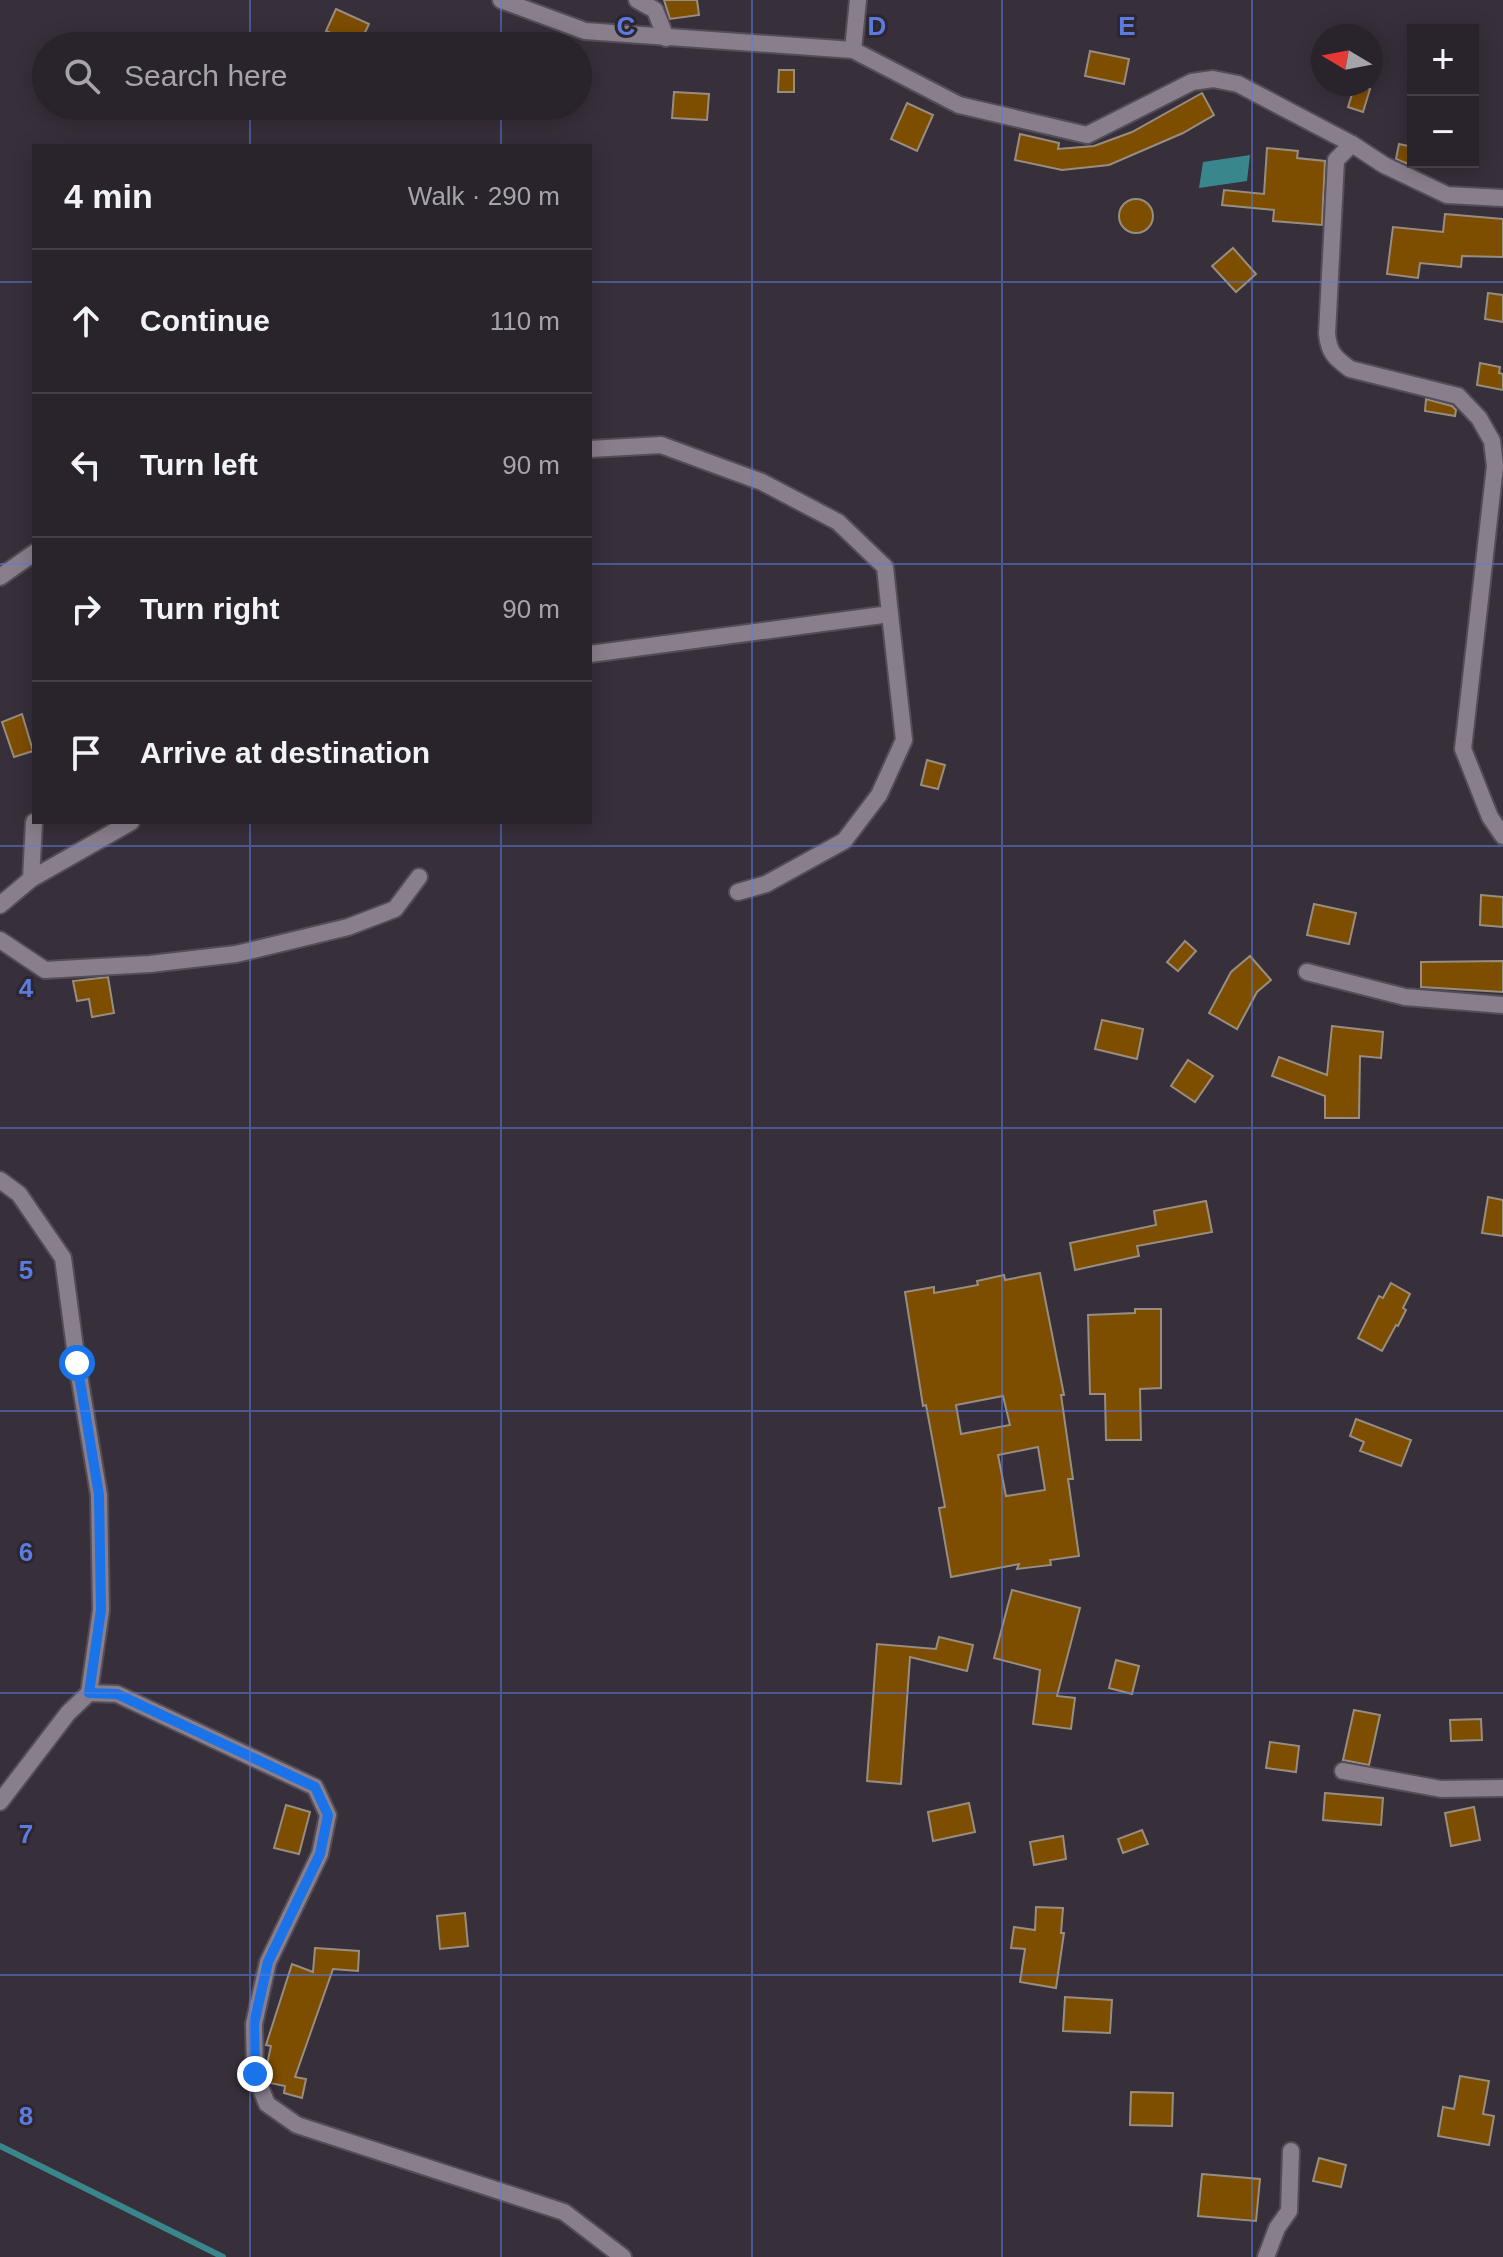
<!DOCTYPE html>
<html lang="en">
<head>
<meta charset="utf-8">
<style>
	:root { --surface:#29232c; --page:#352f38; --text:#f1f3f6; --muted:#a5a4a9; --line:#454048 }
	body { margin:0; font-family:Helvetica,sans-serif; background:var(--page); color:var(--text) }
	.controls { position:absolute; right:24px; top:24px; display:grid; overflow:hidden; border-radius:0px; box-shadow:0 4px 20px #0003 }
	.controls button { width:72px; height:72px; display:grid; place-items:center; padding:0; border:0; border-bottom:2px solid var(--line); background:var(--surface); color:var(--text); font:40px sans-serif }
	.compass { position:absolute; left:1311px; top:24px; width:72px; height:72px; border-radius:50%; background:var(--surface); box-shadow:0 4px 20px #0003; rotate:280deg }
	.stop { position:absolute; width:24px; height:24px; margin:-18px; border:6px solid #1a73e8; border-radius:50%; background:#fff }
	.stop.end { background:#1a73e8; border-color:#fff; box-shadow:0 2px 8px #0008 }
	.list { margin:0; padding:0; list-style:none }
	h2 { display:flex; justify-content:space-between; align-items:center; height:104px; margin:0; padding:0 32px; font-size:34px }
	h2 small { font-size:26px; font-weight:400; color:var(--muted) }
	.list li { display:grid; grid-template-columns:52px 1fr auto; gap:24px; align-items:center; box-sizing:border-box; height:144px; padding:0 32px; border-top:2px solid var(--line) }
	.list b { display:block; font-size:30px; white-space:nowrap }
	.list em { font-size:26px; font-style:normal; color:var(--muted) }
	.icon { flex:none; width:44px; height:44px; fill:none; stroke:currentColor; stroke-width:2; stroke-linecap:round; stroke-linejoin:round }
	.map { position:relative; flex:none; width:1503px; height:2257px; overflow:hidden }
	.search { position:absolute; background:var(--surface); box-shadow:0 4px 20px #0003; left:32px; top:32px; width:560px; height:88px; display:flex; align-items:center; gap:20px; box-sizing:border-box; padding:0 28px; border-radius:44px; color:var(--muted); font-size:30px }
	.panel { position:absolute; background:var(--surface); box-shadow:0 4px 20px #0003; left:32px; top:144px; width:560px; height:680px; border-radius:0px }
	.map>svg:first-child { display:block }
	.water { fill:#39878c }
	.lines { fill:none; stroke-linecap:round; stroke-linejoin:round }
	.stream { stroke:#39878c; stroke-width:6 }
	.building { fill:#7d4d00; stroke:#988d81; stroke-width:2; fill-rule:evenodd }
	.minor-casing { stroke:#544d56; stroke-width:20 }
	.minor { stroke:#897f8c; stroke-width:16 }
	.route { stroke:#1a73e8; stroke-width:10 }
	.grid { fill:none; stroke:#5b7cde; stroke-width:2; stroke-opacity:0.55 }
	.grid-label { font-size:26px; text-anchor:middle; font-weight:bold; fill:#5b7cde; stroke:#2d2530; stroke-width:6; stroke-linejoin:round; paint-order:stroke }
</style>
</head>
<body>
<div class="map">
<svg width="1503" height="2257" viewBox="0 0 1503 2257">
	<rect width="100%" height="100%" fill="#372f3a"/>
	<polygon class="water" points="1250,155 1247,181 1199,188 1203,162"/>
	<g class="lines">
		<polyline class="stream" points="0,2146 223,2257"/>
	</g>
	<g class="building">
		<polygon points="664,0 697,0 699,15 670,19"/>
		<polygon points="336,9 369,24 359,45 326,31"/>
		<polygon points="1090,51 1129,59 1124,84 1085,76"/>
		<polygon points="779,70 794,70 794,92 778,92"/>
		<polygon points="1355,85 1370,89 1363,112 1348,107"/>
		<polygon points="674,92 709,94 707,120 672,118"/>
		<polygon points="1202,93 1214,115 1183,133 1109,165 1062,170 1015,160 1020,134 1059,143 1058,149 1094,146 1132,132"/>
		<polygon points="907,103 933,115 917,151 891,139"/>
		<polygon points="1399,144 1413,147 1413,166 1396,159"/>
		<polygon points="1267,148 1298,151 1297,158 1325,161 1322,225 1273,221 1274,210 1222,205 1224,190 1264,194"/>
		<circle cx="1136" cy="216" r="17"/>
		<polygon points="1445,214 1503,219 1503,257 1462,256 1461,267 1420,263 1418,278 1387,274 1393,227 1443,232"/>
		<polygon points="1233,248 1256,274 1236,292 1212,266"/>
		<polygon points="1488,293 1503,295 1503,322 1485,319"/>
		<polygon points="1480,363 1500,367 1499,373 1503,374 1503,390 1477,385"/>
		<polygon points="1426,399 1452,406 1456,410 1455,416 1425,411"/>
		<polygon points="22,714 33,751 14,757 2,722"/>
		<polygon points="927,760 945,765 938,789 921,785"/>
		<polygon points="1481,895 1503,897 1503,927 1480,925"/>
		<polygon points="1314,904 1356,913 1349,944 1307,935"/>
		<polygon points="1185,941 1196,951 1178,971 1167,962"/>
		<polygon points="1250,956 1271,980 1257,992 1237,1029 1209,1013 1231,972"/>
		<polygon points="1503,961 1503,992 1421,987 1421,962"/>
		<polygon points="108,977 114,1013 92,1017 89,999 77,1001 73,981"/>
		<polygon points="1102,1020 1143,1029 1137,1059 1095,1049"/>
		<polygon points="1332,1026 1383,1032 1381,1058 1360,1056 1359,1118 1325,1118 1325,1096 1272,1076 1279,1057 1327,1075"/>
		<polygon points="1188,1060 1213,1076 1195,1102 1171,1086"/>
		<polygon points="1488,1197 1503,1200 1503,1236 1482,1233"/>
		<polygon points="1206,1201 1212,1232 1137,1246 1139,1256 1075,1270 1070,1243 1156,1225 1154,1211"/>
		<path d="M1040,1273L1064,1395H1061L1073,1479H1068L1079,1556L1050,1560L1051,1565L1017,1569L1019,1564L951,1577L939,1508L945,1507L926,1405L923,1406L905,1292L934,1287V1293L978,1285L977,1281L1004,1275L1005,1280ZM1003,1396L1010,1425L961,1434L956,1405ZM1038,1447L1045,1490L1006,1496L998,1455Z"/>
		<polygon points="1391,1283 1410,1294 1403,1308 1406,1310 1398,1326 1396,1325 1382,1351 1358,1338 1379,1296 1383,1298"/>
		<polygon points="1135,1309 1161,1309 1161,1388 1140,1389 1141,1440 1106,1440 1105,1394 1090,1394 1088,1315 1135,1313"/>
		<polygon points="1356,1419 1411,1440 1401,1466 1360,1451 1364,1442 1350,1436"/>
		<polygon points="1012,1590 1080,1608 1057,1696 1075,1698 1071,1729 1033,1724 1040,1670 994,1658"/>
		<polygon points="939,1637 973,1645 967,1671 910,1657 901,1784 867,1781 877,1644 936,1649"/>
		<polygon points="1116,1660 1139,1666 1132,1694 1109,1688"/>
		<polygon points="1354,1710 1380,1715 1369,1765 1343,1760"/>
		<polygon points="1481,1719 1482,1740 1451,1741 1450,1720"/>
		<polygon points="1270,1742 1299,1746 1296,1772 1266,1768"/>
		<polygon points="1325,1793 1383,1798 1381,1825 1323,1820"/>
		<polygon points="969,1803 975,1832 933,1841 928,1812"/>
		<polygon points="286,1805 310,1812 299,1854 274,1848"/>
		<polygon points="1474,1807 1480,1840 1451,1846 1445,1813"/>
		<polygon points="1142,1830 1148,1844 1123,1853 1118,1839"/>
		<polygon points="1063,1836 1066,1859 1034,1865 1030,1842"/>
		<polygon points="1036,1907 1063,1908 1061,1933 1064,1933 1056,1988 1020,1982 1025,1949 1011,1948 1014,1927 1035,1930"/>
		<polygon points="465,1913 468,1946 440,1949 437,1916"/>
		<polygon points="315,1948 359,1951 358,1971 333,1969 295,2077 306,2079 302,2098 284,2093 285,2086 270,2083 266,2069 271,2046 266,2045 292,1964 313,1972"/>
		<polygon points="1065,1997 1112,2000 1110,2033 1063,2031"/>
		<polygon points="1460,2076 1489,2081 1483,2114 1494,2116 1489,2145 1438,2136 1443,2107 1454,2109"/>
		<polygon points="1131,2092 1173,2093 1172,2126 1130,2125"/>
		<polygon points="1319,2158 1346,2165 1341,2187 1313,2181"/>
		<polygon points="1202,2174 1260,2179 1256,2221 1198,2216"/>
	</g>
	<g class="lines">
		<g class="minor-casing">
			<g id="minor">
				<polyline points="501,0 585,31 853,50 959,105 1087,135 1192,82 1213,79 1238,84 1352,144 1384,165 1447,195 1503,198"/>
				<polyline points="637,0 655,10 666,38"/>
				<polyline points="853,50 858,0"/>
				<path d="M1352,144L1336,160L1327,334C1329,353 1335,358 1350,369L1458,396L1479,418L1492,441L1495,466L1463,749L1490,817L1503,836"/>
				<polyline points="590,449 661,445 762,482 838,522 885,567 890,614 590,654"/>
				<polyline points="0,577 34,553"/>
				<polyline points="31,879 34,822"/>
				<polyline points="738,892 766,884 844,841 879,795 904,740 890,614"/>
				<polyline points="0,905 31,879 131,822"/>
				<polyline points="0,940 45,970 150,964 236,954 348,927 395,909 419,877"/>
				<polyline points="1307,972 1405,997 1503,1005"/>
				<polyline points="0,1180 19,1194 63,1258 77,1363 99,1495 101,1610 89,1693"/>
				<polyline points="1343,1771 1441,1789 1503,1788"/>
				<polyline points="0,1802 68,1713 89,1693 117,1694 315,1787 328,1815 320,1854 268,1962 254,2024 255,2074 267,2104 297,2125 564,2212 623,2257"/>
				<polyline points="1266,2257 1277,2228 1289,2211 1291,2151"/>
			</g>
		</g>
		<use href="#minor" class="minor"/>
	</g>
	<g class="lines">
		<polyline class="route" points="77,1363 99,1495 101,1610 89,1693 117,1694 315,1787 328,1815 320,1854 268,1962 254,2024 255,2074"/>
	</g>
	<path class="grid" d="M250,0V46M501,0V46M752,0V2257M1002,0V2257M1252,0V2257M250,106V146M501,106V146M0,282H34M590,282H1503M0,564H34M590,564H1503M250,822V2257M501,822V2257M0,846H1503M0,1128H1503M0,1411H1503M0,1693H1503M0,1975H1503"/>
	<g class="grid-label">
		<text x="626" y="35">C</text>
		<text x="877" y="35">D</text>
		<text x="1127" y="35">E</text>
		<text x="26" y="997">4</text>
		<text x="26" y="1279">5</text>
		<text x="26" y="1561">6</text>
		<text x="26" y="1843">7</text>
		<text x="26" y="2125">8</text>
	</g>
</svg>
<div class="controls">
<button>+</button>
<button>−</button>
</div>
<svg class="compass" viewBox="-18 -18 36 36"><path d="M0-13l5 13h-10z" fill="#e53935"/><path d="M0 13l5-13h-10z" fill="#a5a4a9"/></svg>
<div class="stop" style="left:77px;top:1363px"></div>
<div class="stop end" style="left:255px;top:2074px"></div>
<div class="search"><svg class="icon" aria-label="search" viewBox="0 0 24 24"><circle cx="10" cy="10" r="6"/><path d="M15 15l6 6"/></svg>Search here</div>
<section class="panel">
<h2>4 min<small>Walk · 290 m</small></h2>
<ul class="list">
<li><svg class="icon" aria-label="ahead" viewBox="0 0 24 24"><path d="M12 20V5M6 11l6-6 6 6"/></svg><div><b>Continue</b></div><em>110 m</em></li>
<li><svg class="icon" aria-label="left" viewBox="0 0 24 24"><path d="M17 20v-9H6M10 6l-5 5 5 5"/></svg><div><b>Turn left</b></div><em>90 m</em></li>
<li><svg class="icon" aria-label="right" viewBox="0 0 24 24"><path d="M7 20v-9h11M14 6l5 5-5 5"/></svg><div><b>Turn right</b></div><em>90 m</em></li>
<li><svg class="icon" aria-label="arrive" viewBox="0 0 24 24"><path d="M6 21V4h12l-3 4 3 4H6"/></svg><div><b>Arrive at destination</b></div></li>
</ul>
</section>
</div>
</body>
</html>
